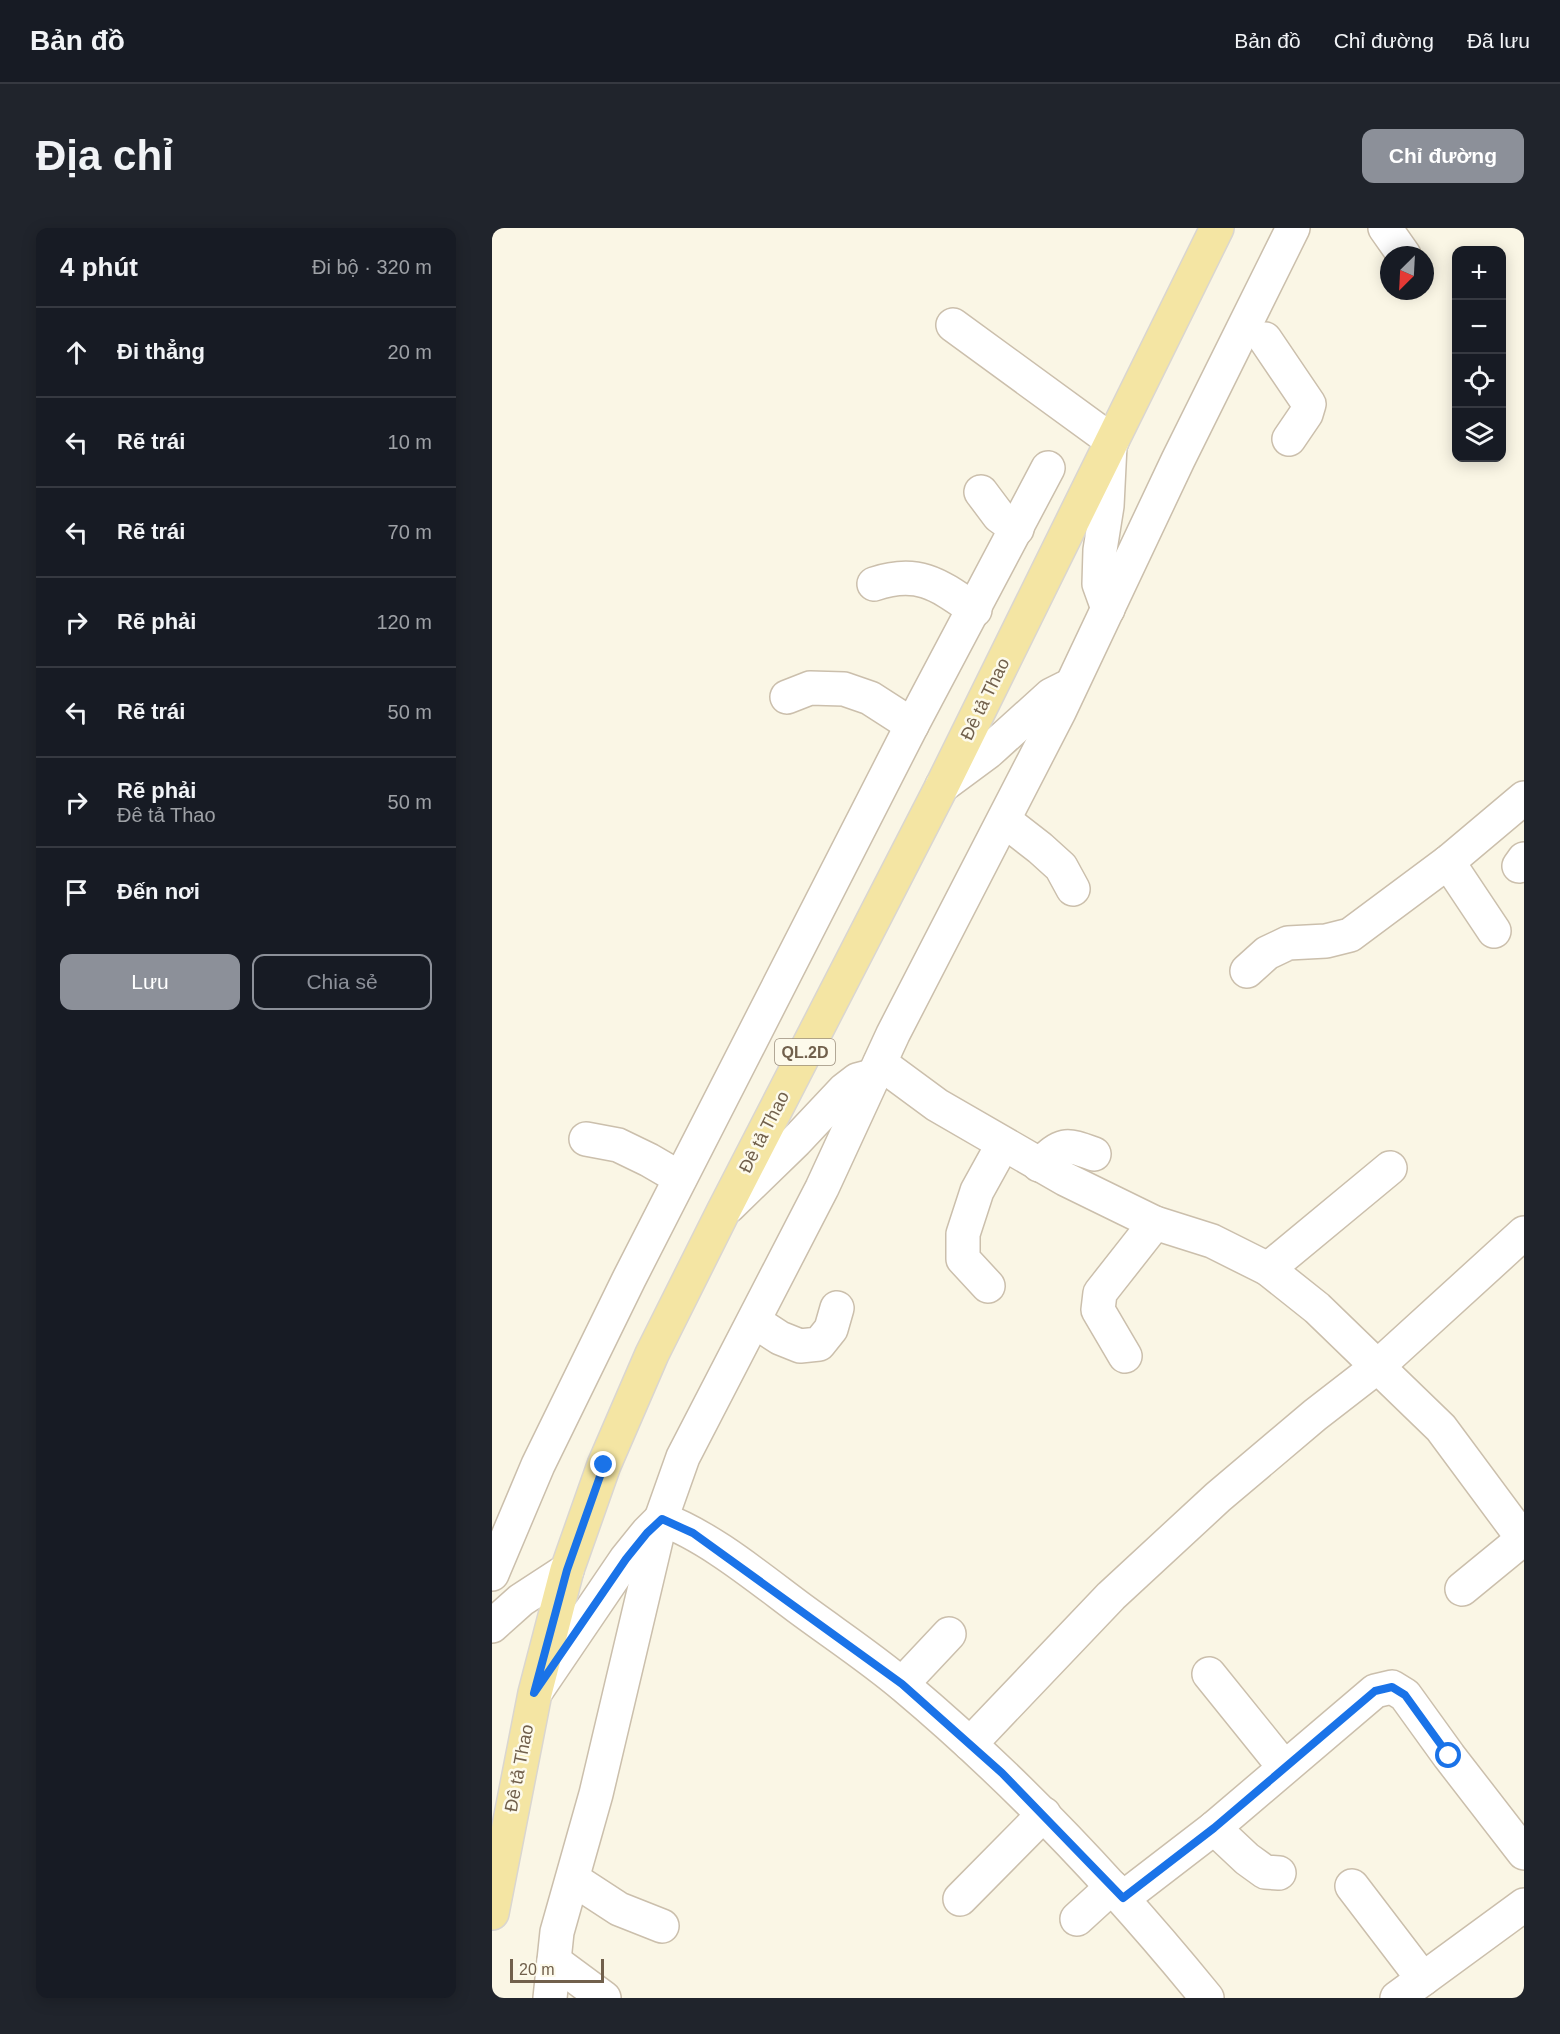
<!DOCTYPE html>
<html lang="vi">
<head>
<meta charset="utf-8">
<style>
	:root { --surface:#171b24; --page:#20242c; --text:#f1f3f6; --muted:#9ea1a6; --line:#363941; --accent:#8c9099 }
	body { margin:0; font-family:Arial,sans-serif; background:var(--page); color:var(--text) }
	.controls { position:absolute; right:18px; top:18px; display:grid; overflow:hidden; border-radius:12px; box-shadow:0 3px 15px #0003 }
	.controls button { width:54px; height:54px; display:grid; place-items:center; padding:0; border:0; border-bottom:2px solid var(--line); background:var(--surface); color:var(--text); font:30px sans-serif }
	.compass { position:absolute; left:888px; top:18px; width:54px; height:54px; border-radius:50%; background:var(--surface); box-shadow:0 3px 15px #0003; rotate:204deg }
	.scale { position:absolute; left:18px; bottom:15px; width:94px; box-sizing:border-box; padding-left:6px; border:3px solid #71604c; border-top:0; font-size:16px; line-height:21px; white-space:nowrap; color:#71604c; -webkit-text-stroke:4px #fdfaeb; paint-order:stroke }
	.stop { position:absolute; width:18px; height:18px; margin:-14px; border:4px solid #1a73e8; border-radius:50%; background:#fff }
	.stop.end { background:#1a73e8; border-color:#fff; box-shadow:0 2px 6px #0008 }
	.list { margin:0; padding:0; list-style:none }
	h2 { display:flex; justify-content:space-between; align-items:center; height:78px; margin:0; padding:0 24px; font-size:26px }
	h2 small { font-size:20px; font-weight:400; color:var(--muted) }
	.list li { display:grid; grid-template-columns:39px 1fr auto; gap:18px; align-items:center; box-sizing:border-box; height:90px; padding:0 24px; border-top:2px solid var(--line) }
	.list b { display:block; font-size:22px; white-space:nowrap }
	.list p { margin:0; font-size:20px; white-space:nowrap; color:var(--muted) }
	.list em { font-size:20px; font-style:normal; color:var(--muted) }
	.actions { display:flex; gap:12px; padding:18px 24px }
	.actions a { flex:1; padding:14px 0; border:2px solid var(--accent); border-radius:12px; text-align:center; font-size:21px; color:var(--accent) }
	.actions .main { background:var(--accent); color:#fff }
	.icon { flex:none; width:33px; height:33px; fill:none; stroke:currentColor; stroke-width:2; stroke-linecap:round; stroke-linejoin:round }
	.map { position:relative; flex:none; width:1032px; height:1770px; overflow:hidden; border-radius:12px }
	header { display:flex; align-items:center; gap:36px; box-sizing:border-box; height:84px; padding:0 30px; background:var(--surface); border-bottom:2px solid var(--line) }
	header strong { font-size:28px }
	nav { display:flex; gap:33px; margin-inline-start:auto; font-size:21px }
	.intro { display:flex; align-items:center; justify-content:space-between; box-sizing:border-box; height:144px; padding:0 36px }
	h1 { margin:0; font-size:42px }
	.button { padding:15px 27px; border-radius:12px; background:var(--accent); color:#fff; font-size:21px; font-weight:700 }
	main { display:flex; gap:36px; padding:0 36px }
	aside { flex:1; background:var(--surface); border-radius:12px; box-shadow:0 3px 15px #0003 }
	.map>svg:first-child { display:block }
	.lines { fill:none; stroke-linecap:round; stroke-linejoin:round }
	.minor-casing { stroke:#cbbfac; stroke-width:36 }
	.major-casing { stroke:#dad6d0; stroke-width:36 }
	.minor { stroke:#fff; stroke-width:33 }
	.major { stroke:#f4e5a3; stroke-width:33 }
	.route { stroke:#1a73e8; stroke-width:8 }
	.labels { text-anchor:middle; stroke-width:5; stroke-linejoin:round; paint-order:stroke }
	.shield { fill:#fdfaeb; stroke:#9b8e7c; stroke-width:1.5 }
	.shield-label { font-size:16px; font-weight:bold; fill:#71604c }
	.street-label { font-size:18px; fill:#71604c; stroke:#fdfaeb }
</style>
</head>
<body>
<header>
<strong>Bản đồ</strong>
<nav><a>Bản đồ</a><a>Chỉ đường</a><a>Đã lưu</a></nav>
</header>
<div class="intro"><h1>Địa chỉ</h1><a class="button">Chỉ đường</a></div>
<main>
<aside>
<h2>4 phút<small>Đi bộ · 320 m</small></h2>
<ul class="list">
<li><svg class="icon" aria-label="ahead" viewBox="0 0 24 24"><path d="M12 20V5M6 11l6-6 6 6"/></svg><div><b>Đi thẳng</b></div><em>20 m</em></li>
<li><svg class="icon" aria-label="left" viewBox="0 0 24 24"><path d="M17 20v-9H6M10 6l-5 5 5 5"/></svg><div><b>Rẽ trái</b></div><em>10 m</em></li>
<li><svg class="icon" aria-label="left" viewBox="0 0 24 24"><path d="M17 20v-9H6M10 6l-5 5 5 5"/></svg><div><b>Rẽ trái</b></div><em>70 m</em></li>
<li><svg class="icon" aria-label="right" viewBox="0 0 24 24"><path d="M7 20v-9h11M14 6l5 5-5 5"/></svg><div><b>Rẽ phải</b></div><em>120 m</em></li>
<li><svg class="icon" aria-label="left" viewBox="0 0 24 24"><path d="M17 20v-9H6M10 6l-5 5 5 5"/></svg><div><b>Rẽ trái</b></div><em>50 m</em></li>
<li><svg class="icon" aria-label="right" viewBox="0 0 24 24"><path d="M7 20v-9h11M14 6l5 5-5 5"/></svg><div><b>Rẽ phải</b><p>Đê tả Thao</p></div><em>50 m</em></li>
<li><svg class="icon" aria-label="arrive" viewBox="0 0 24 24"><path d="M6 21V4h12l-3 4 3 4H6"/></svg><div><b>Đến nơi</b></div></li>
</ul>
<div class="actions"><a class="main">Lưu</a><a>Chia sẻ</a></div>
</aside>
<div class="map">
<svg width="1032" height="1770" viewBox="0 0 1032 1770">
	<rect width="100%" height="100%" fill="#faf6e5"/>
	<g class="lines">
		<g class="minor-casing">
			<g id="minor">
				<polyline points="893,0 912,27"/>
				<polyline points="461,97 620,213"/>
				<polyline points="773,111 817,176 814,186 797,211"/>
				<polyline points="489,264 507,288 525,301"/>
				<path d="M382,356C427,341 447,357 483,382"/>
				<polyline points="616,381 607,356 608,322 615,278 618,217"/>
				<polyline points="295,469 318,460 352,461 378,470 420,497"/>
				<polyline points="450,558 496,524 559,467 573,460"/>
				<polyline points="512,592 548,620 569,639 581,661"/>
				<polyline points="956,634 1002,703"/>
				<polyline points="1027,638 1032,631"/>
				<polyline points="755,743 775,725 796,715 834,713 858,707 956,634 1032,570"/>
				<polyline points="388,835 445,877 573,951 663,995 720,1013 776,1041 825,1080 949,1200 1032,1312"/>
				<polyline points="94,911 126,917 157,932 188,950"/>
				<path d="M547,937C571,915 572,915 602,926"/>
				<polyline points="237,978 304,913 352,862 365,852 384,847"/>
				<polyline points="776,1041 898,940"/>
				<polyline points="496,1058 471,1031 471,1006 485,963 511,916"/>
				<polyline points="262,1093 288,1110 308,1118 327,1116 339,1101 345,1080"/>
				<polyline points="633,1128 606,1082 608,1065 663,995"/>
				<polyline points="0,1346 46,1237 137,1051 420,497 556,240"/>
				<polyline points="970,1361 1031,1311"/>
				<polyline points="0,1398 29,1372 75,1342"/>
				<polyline points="717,1446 792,1539"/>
				<polyline points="410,1456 457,1406"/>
				<path d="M45,1462L134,1331L155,1305L169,1291C215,1307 267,1350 306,1379C341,1405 379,1430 412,1458C524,1552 623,1657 715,1770"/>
				<polyline points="478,1516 619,1368 726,1269 823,1187 885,1139 1032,1005"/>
				<polyline points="722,1600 755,1631 773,1644 787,1645"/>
				<polyline points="81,1651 127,1681 170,1698"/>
				<polyline points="860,1658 931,1751"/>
				<polyline points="631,1670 722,1600 883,1463 900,1459 913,1467 957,1528 1032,1625"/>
				<polyline points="468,1671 552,1586"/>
				<polyline points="585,1691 620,1659"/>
				<polyline points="62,1733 112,1770"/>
				<polyline points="58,1770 65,1704 104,1566 169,1291 191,1229 330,960 401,806 567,484 686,232 801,0"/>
				<polyline points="905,1770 1032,1677"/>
			</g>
		</g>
		<g class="major-casing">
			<polyline id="major" points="0,1685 43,1465 75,1342 112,1237 160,1126 231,984 450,558 725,0"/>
		</g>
		<use href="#minor" class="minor"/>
		<use href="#major" class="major"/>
	</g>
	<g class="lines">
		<polyline class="route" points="112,1237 75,1342 42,1465 134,1331 155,1305 170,1291 201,1305 410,1456 510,1545 631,1670 722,1600 883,1463 900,1459 913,1467 957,1528"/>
	</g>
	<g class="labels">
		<rect class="shield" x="283" y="811" width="60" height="26" rx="4.5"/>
		<g class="shield-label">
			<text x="313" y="830">QL.2D</text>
		</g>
		<g class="street-label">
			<text transform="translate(493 471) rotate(-64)" y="6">Đê tả Thao</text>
			<text transform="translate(272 904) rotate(-63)" y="6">Đê tả Thao</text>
			<text transform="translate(27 1540) rotate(-79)" y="6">Đê tả Thao</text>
		</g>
	</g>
</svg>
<div class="controls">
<button>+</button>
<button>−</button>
<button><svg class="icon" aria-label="locate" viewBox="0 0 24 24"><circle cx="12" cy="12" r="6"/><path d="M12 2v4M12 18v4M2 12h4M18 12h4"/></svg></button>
<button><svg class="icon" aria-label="layers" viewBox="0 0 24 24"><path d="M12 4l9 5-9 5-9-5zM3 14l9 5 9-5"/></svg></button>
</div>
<svg class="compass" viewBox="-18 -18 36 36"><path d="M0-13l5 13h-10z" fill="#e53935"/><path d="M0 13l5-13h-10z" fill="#9ea1a6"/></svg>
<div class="scale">20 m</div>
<div class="stop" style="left:957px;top:1528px"></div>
<div class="stop end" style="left:112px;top:1237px"></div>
</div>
</main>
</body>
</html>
